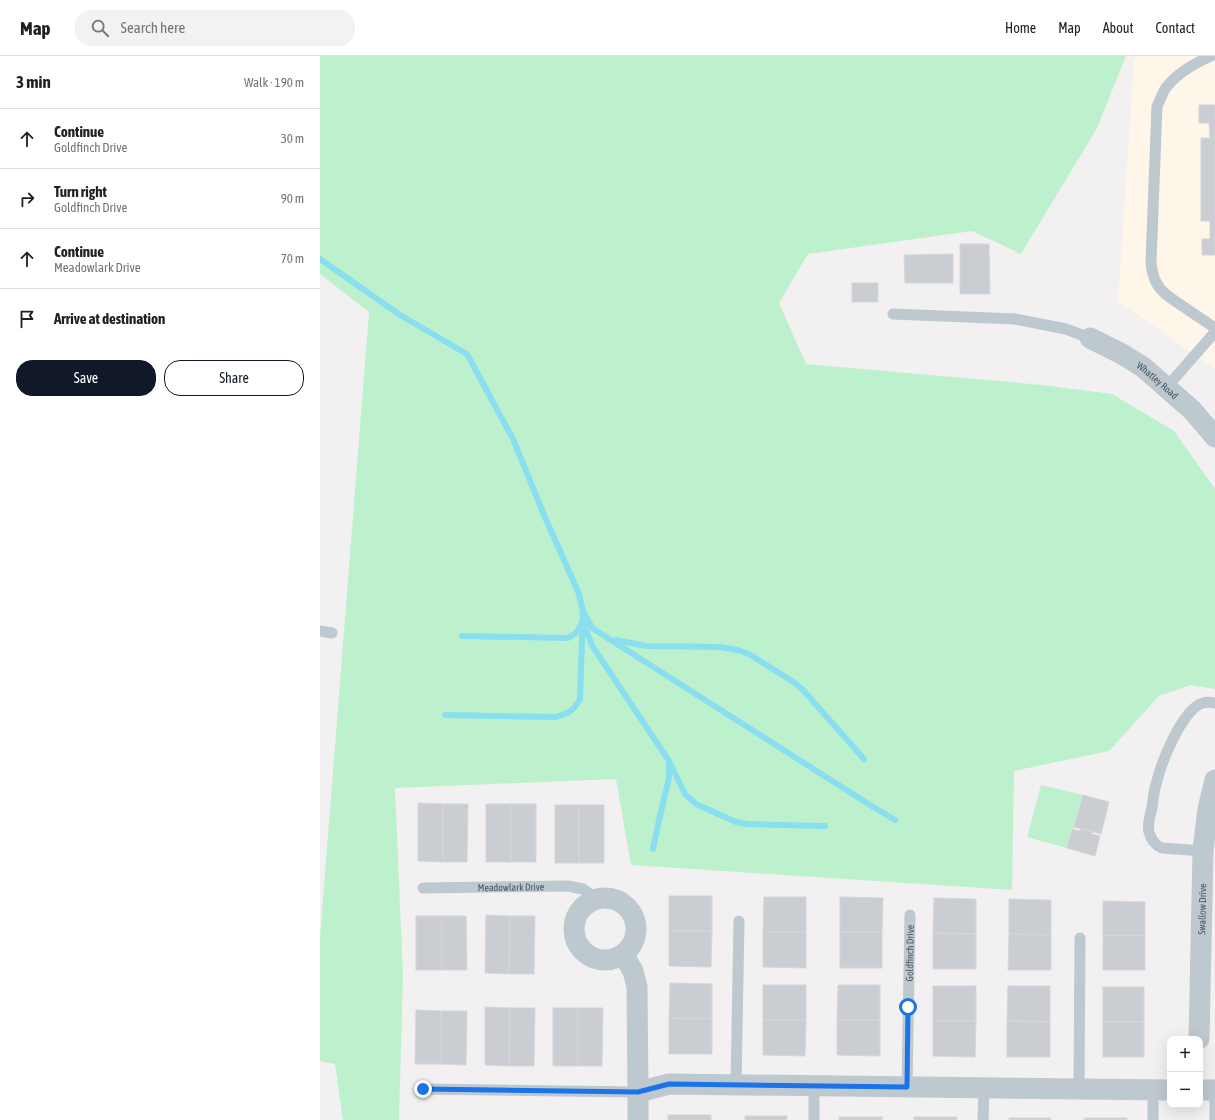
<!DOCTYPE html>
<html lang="en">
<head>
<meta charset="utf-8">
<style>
	:root { --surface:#fff; --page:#f2f2f2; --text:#202124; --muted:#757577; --line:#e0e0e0; --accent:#111827 }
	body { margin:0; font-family:"Asap Condensed",sans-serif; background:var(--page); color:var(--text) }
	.controls { position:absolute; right:12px; bottom:12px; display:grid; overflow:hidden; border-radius:8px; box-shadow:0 4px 16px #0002 }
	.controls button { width:36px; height:36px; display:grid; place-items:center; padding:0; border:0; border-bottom:1px solid var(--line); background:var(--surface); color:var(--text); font:20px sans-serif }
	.stop { position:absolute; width:12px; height:12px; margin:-9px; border:3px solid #1a73e8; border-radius:50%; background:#fff }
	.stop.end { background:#1a73e8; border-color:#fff; box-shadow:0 1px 4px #0008 }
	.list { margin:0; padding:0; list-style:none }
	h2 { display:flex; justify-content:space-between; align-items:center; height:52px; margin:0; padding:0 16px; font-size:17px }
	h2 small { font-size:13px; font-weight:400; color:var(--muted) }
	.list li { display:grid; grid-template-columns:26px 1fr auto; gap:12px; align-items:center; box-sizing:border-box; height:60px; padding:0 16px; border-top:1px solid var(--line) }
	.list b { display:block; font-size:15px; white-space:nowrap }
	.list p { margin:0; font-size:13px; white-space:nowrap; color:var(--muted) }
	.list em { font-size:13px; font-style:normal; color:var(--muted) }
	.actions { display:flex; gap:8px; padding:12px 16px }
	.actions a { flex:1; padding:9px 0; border:1px solid var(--accent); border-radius:16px; text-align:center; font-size:14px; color:var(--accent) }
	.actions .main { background:var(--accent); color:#fff }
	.icon { flex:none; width:22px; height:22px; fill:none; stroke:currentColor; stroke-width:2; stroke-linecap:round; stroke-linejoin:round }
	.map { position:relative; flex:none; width:895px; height:1064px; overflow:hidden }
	header { display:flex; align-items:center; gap:24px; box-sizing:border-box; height:56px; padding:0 20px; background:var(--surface); border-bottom:1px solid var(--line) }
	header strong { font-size:19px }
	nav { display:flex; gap:22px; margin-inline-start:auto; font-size:14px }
	.search { width:280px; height:36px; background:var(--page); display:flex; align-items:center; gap:10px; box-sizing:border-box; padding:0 14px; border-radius:16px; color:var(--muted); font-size:15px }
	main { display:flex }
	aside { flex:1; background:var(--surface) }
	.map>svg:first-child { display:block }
	.commercial { fill:#fdf6e9 }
	.green { fill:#bdf1ce }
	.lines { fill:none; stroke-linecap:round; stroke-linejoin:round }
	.stream { stroke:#89dfef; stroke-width:6 }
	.building { fill:#cacdd2; stroke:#d4d6db }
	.service { stroke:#bdc8cf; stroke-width:11 }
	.minor { stroke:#bdc8cf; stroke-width:21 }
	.route { stroke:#1a73e8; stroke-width:5 }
	.labels { text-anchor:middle; stroke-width:3.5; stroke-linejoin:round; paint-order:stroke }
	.street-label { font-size:10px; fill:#47545e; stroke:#fff }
</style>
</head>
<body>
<header>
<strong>Map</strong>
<div class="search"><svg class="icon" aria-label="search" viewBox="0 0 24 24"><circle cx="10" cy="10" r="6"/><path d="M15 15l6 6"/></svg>Search here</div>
<nav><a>Home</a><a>Map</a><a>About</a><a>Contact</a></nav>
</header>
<main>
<aside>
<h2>3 min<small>Walk · 190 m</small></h2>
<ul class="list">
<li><svg class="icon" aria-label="ahead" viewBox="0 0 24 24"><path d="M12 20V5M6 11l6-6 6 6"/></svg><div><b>Continue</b><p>Goldfinch Drive</p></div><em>30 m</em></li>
<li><svg class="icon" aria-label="right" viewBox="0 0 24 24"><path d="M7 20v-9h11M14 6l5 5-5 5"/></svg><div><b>Turn right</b><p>Goldfinch Drive</p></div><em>90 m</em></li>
<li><svg class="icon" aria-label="ahead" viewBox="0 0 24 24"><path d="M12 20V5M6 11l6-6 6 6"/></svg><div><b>Continue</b><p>Meadowlark Drive</p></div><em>70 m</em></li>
<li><svg class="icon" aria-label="arrive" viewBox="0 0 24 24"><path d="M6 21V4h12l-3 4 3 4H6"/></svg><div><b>Arrive at destination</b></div></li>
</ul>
<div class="actions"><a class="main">Save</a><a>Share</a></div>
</aside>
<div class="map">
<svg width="895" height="1064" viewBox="0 0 895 1064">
	<rect width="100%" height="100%" fill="#f2f0f0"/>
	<polygon class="commercial" points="818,0 895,0 895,313 798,245 814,4"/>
	<g class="green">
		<polygon points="0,0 806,0 777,72 701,198 652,175 488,198 459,247 486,308 722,329 792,338 854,375 895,433 895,633 871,629 839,640 789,695 694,715 692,834 311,809 296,723 75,732 83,918 79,1064 23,1064 15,1008 0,1005 0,881 49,256 0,218"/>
		<polygon points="721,729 763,739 754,771 752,773 747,792 707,781"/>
	</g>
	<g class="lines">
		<g class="stream">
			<path d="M0,203L80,259L147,298L193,383L224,459L259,538L263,555L260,643C253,655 250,657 236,661L125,659"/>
			<polyline points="263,555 272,572 550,749 575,764"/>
			<polyline points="264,570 273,591 349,705 365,738 376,748 416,766 427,768 505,770"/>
			<polyline points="142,580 248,582 256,577 262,567"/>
			<polyline points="296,584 326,590 400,591 418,594 429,598 475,627 484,635 544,703"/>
			<polyline points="333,793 339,764 349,722 349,707"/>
		</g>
	</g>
	<g class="building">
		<polygon points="879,49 895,49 895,199 882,199 882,183 890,183 890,165 881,165 881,82 890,82 889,67 879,67"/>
		<polygon points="640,188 669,188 670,238 640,238"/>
		<polygon points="633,198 633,227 585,227 584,199"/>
		<rect x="532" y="227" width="26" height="19"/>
		<polygon points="763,739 789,746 781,778 754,771"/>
		<polygon points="98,747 123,748 123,806 98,805"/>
		<polygon points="123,748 148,748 147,806 123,806"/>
		<rect x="166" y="748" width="25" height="58"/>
		<rect x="191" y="748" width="25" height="58"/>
		<rect x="235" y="749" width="24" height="58"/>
		<rect x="259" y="749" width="25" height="58"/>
		<polygon points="752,773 760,775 761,773 772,776 771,778 780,780 775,800 747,792"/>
		<rect x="349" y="840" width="43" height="35"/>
		<polygon points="444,841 486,841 486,876 443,876"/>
		<polygon points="520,841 563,842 562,876 520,876"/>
		<polygon points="614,842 656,843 656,878 613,877"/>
		<polygon points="689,843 731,844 731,879 689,878"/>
		<polygon points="783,845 825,846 825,880 783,880"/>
		<polygon points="166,859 190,860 189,918 165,917"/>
		<rect x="96" y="860" width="26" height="54"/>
		<polygon points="122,860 146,860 147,914 122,914"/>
		<polygon points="190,860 215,860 214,918 189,918"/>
		<polygon points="349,875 392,875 391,911 349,910"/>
		<polygon points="443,876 486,876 486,912 443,911"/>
		<rect x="520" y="876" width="42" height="36"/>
		<polygon points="613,877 656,878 656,913 613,913"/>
		<polygon points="689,878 731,879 731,914 688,914"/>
		<rect x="783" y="880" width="42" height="34"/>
		<polygon points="350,927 392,928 392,963 349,962"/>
		<rect x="443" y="929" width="43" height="35"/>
		<polygon points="518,929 560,929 560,964 517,964"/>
		<rect x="613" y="930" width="43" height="35"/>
		<polygon points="688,930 730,930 730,966 687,965"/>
		<rect x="783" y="931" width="41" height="35"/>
		<polygon points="165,951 190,952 189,1010 165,1009"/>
		<polygon points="190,952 215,952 214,1010 189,1010"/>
		<rect x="233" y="952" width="25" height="58"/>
		<polygon points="258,952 283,952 282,1010 258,1010"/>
		<polygon points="96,954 121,955 121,1008 95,1008"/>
		<polygon points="121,955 147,955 146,1009 121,1008"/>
		<polygon points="349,962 392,963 392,998 349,998"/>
		<polygon points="443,964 486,964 485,1000 443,999"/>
		<polygon points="517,964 560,964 560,1000 517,999"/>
		<polygon points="613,965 656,965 655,1001 613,1000"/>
		<polygon points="687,965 730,966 730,1001 687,1001"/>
		<rect x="783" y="966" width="41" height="35"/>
		<rect x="348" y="1059" width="43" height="5"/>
		<rect x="425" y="1060" width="42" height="4"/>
		<rect x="519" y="1061" width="43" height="3"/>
		<rect x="594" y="1061" width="43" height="3"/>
		<rect x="689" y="1062" width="42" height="2"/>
		<rect x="764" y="1062" width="43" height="2"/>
	</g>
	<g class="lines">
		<g class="service">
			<path d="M891,0C875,7 856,18 845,33C842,38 840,45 837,50L831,206C833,232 844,238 864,251C874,258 885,265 895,272"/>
			<polyline points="573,258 695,263 746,273 770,282"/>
			<polyline points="846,332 895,276"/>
			<polyline points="0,575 12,577"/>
			<path d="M883,795L842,792C835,789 831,784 829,776C827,768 830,760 832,752C833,743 834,733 837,725C842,704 861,658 880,648C885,646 890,646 895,647"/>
			<path id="s1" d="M103,832L248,830L263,833L276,842"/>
			<polyline points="416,1029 419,865"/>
			<path id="s2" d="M587,1031L590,859"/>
			<polyline points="103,1033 318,1036"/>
			<polyline points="759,1033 760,882"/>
			<polyline points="833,1033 833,1064"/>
			<polyline points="494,1064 494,1030"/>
			<polyline points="663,1064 664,1032"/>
			<polyline points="895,1064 895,1040"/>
		</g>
		<g class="minor">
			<path id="s3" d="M770,282L802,298L823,311L872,354L895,381"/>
			<circle cx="285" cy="873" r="31"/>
			<polyline points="303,898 313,915 317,931 318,1036 318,1064"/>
			<path id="s4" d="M879,983L883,795L888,753L895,724"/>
			<polyline points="880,1034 895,1034"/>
			<polyline points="318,1036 349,1028 850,1034"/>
		</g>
	</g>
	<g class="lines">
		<polyline class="route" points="103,1033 318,1036 349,1028 587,1031 588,951"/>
	</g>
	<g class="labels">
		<g class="street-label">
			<text dy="4" stroke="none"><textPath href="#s3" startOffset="80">Whatley Road</textPath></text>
			<text dy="4" stroke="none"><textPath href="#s1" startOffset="88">Meadowlark Drive</textPath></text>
			<text dy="4" stroke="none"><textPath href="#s4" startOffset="130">Swallow Drive</textPath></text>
			<text dy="4" stroke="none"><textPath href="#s2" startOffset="134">Goldfinch Drive</textPath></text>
		</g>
	</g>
</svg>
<div class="controls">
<button>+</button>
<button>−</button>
</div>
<div class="stop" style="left:588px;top:951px"></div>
<div class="stop end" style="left:103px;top:1033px"></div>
</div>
</main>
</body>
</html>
